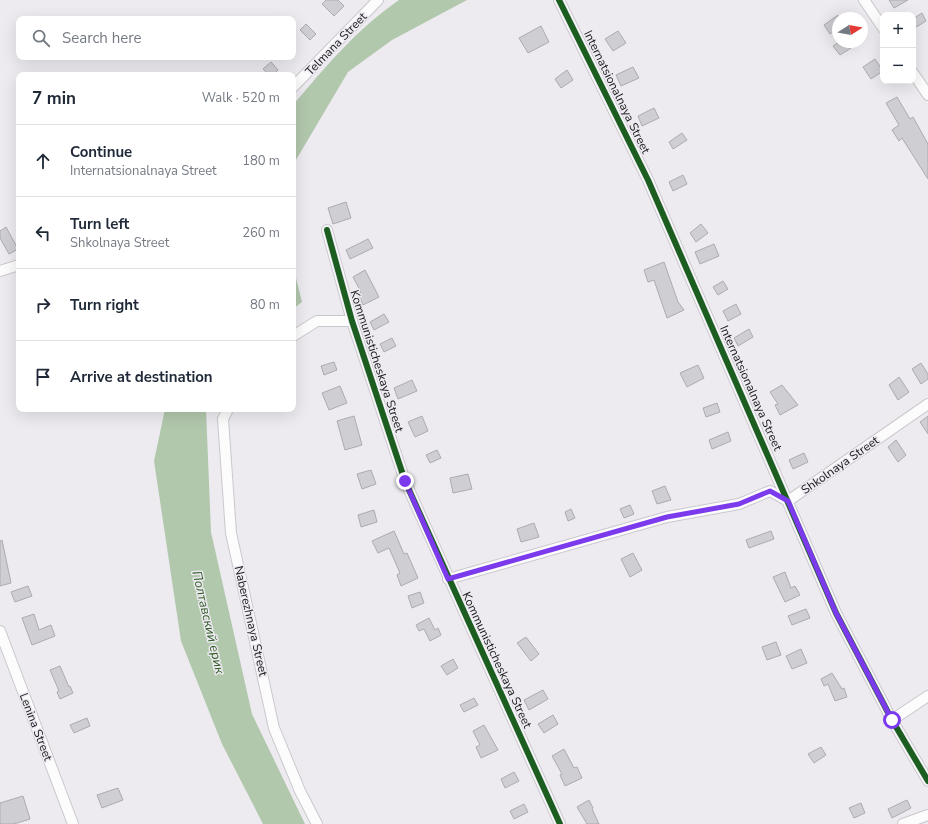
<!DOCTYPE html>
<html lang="en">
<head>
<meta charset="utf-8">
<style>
	:root { --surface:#fff; --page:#f2f2f3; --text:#1f2937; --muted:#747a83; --line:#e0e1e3 }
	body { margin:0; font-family:"Nunito Sans",sans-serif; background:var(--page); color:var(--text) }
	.controls { position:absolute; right:12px; top:12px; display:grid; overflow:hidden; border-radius:8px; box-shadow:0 4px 16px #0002 }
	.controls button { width:36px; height:36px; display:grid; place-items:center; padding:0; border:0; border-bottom:1px solid var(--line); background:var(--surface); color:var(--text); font:20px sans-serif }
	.compass { position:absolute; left:832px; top:12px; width:36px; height:36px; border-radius:50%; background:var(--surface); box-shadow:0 4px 16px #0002; rotate:79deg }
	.stop { position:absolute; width:12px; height:12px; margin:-9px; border:3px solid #7c3aed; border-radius:50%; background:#fff }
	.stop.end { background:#7c3aed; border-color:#fff; box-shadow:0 1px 4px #0008 }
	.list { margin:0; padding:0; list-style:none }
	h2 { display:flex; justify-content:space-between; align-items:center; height:52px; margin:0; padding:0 16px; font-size:17px }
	h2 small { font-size:13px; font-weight:400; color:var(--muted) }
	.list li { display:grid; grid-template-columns:26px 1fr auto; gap:12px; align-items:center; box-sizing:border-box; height:72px; padding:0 16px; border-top:1px solid var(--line) }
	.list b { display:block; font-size:15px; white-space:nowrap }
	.list p { margin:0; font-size:13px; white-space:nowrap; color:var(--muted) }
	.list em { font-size:13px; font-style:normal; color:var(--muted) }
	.icon { flex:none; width:22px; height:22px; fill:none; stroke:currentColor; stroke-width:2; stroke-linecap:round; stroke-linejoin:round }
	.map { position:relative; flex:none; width:928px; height:824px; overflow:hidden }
	.search { position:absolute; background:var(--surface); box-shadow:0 4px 16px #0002; left:16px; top:16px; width:280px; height:44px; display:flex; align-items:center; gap:10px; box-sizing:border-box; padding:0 14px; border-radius:8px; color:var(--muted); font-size:15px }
	.panel { position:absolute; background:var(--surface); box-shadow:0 4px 16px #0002; left:16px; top:72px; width:280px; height:340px; border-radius:8px }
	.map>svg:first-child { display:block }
	.water { fill:#b2c8ad }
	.building { fill:#cfced2; stroke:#adabaf }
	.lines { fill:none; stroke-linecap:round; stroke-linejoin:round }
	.minor-casing { stroke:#cac8cc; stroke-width:12 }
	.minor { stroke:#fcfcfd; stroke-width:10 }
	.cycleway-casing { stroke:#edeaf1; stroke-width:8 }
	.cycleway { stroke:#1b5e20; stroke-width:6 }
	.route { stroke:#7c3aed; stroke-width:5 }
	.labels { text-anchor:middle; stroke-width:3; stroke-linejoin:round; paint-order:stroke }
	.street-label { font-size:12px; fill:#181719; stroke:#edeaf1 }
	.water-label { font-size:13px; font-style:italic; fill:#2f5c24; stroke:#edeaf1 }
</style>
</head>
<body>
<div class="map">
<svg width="928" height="824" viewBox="0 0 928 824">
	<rect width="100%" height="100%" fill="#edebf0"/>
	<g class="water">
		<path d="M399,0H467L392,40L348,72L293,165V105C326,66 356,30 399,0Z"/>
		<polygon points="293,266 302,302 293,309"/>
		<polygon points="165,409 206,409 211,532 252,714 305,824 263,824 222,744 181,641 154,461"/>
	</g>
	<g class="building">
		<polygon points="326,0 338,0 344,6 334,16 322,4"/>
		<polygon points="889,0 908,0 894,8"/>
		<polygon points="922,13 926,21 913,29 913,19"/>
		<polygon points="838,15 838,28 830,34 824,25"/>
		<polygon points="306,24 316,34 310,40 300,30"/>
		<polygon points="541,26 549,42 528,53 519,38"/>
		<polygon points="618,31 626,43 613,51 605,39"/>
		<polygon points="839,42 847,42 851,48 840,55 833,46"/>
		<polygon points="875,59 883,71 871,79 863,67"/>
		<polygon points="271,62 278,70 273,75 269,75 263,69"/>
		<polygon points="633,67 639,78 621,86 616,75"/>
		<polygon points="567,70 573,80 561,88 555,79"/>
		<polygon points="897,97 910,119 913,117 928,144 928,179 902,138 899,141 892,130 899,125 886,103"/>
		<polygon points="654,108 659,118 642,126 638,116"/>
		<polygon points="682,133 687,140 673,149 669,142"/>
		<polygon points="683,175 687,184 673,191 669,182"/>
		<polygon points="346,202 351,218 333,224 328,208"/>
		<polygon points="701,224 708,233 696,242 690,233"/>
		<polygon points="6,227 18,249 9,254 0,238 0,231"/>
		<polygon points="368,239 373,248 350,259 346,250"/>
		<polygon points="714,244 719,256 700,264 695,252"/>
		<polygon points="664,262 678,302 684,310 667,318 654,280 648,282 644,270"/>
		<polygon points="365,270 379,297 363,305 358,294 361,292 353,277"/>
		<polygon points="723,281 728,289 718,295 713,287"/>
		<polygon points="736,304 741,314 728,321 723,311"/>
		<polygon points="384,314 389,322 374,330 370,322"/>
		<polygon points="749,329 753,337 738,346 734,338"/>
		<polygon points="392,338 396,346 384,352 380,344"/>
		<polygon points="334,362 337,370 324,375 321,366"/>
		<polygon points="921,363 928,374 928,379 921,384 912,369"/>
		<polygon points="698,365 704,378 687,387 680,373"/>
		<polygon points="899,377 909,392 898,400 889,385"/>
		<polygon points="412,380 417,391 398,399 394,388"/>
		<polygon points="782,385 798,405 780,415 775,405 778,404 770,392"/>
		<polygon points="340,386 347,403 329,410 322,393"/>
		<polygon points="717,403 720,412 706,417 703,408"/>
		<polygon points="354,416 362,445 345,450 337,421"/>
		<polygon points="422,416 428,431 415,437 408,422"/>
		<polygon points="928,416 928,434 920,422"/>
		<polygon points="728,432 731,441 712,449 709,440"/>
		<polygon points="896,440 906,455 898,462 888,447"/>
		<polygon points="437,450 441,458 430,463 426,455"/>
		<polygon points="804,453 808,462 793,469 789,460"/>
		<polygon points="371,470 376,484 362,489 357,474"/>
		<polygon points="468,474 472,489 453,493 450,478"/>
		<polygon points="665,486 671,500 657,504 652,491"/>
		<polygon points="630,505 634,514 624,518 620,509"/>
		<polygon points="571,509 575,518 568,521 565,512"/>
		<polygon points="374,510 377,522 361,527 358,515"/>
		<polygon points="534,523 539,537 521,542 517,529"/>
		<polygon points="394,531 404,554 407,553 418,578 401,586 397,575 400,573 389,548 378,553 372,541"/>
		<polygon points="771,531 774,539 749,548 746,540"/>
		<polygon points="2,540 11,583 0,586 0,541"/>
		<polygon points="633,553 642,570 630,577 621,559"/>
		<polygon points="785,572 791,588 795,586 800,595 785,602 773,577"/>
		<polygon points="28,586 32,596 15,602 11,592"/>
		<polygon points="420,592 424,603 412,608 408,596"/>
		<polygon points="806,609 810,618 792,625 788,616"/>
		<polygon points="34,614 39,630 51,625 55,636 32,645 22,618"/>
		<polygon points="429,618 435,630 438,628 441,635 430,641 424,629 419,631 416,625"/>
		<polygon points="526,637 539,654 531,661 517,643"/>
		<polygon points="776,642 781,655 767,660 762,647"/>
		<polygon points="801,649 807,663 792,669 786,656"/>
		<polygon points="453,659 458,668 447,675 441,666"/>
		<polygon points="60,666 69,687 70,686 73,693 60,699 57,692 59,691 50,670"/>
		<polygon points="832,673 842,689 844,688 847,697 835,701 828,684 824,686 821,679"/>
		<polygon points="543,690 548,699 529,710 524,700"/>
		<polygon points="474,698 478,705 464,712 460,705"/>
		<polygon points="553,715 558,724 544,733 538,724"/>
		<polygon points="87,718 90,726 74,733 70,725"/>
		<polygon points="484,725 498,750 481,758 476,747 480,745 473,731"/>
		<polygon points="821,747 826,755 814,763 808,754"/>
		<polygon points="564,749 574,768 577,767 582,778 565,786 560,775 562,774 552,756"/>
		<polygon points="514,772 519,781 505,788 501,779"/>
		<polygon points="118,788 123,800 102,808 97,795"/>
		<polygon points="23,796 30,819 14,824 0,824 0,803"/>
		<polygon points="589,800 593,808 592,809 599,824 587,824 577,807"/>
		<polygon points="907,800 911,808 892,818 888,809"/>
		<polygon points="861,803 865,813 854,818 849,808"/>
		<polygon points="524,804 528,812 514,819 510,811"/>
	</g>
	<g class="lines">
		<g class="minor-casing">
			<g id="minor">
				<polyline points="559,0 648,180 836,613 892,720 928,781"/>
				<polyline points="864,0 883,28"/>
				<polyline points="913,73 928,95"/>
				<polyline points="293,87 378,0"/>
				<polyline points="327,230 352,321 405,481 560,824"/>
				<polyline points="0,271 19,265"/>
				<polyline points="293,336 317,321 352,321"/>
				<polyline points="228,409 223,419 231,533 274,728 300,791 317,824"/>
				<polyline points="448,579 667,517 739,504 770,491 788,501 928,404"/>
				<polyline points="0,631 73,824"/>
				<polyline points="892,720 928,696"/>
				<polyline points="903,824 928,815"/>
			</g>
		</g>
		<use href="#minor" class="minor"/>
		<g class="cycleway-casing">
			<g id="cycleway">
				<polyline points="559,0 648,180 836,613 892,720 928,781"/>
				<polyline points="327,230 352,321 405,481 560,824"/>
			</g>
		</g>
		<use href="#cycleway" class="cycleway"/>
	</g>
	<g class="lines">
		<polyline class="route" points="405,481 448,579 667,517 739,504 770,491 788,501 836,613 892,720"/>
	</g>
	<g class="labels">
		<g class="street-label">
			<text transform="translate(336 44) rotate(-46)" y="4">Telmana Street</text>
			<text transform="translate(617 92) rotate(64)" y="4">Internatsionalnaya Street</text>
			<text transform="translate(377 361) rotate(72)" y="4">Kommunisticheskaya Street</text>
			<text transform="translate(751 388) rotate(66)" y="4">Internatsionalnaya Street</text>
			<text transform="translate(840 465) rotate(-35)" y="4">Shkolnaya Street</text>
			<text transform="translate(251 621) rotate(77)" y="4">Naberezhnaya Street</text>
			<text transform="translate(497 660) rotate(65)" y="4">Kommunisticheskaya Street</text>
			<text transform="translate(36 727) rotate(69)" y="4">Lenina Street</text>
		</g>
		<g class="water-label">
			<text transform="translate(209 622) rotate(77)" y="5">Полтавский ерик</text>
		</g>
	</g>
</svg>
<div class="controls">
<button>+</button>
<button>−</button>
</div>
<svg class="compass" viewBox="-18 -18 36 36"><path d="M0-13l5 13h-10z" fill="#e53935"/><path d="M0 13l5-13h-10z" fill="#747a83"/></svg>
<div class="stop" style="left:892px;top:720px"></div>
<div class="stop end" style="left:405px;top:481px"></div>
<div class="search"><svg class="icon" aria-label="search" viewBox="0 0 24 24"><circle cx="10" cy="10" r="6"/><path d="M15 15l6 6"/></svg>Search here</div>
<section class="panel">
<h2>7 min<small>Walk · 520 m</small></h2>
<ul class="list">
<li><svg class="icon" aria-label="ahead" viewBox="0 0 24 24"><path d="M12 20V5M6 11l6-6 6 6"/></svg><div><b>Continue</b><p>Internatsionalnaya Street</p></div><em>180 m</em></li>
<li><svg class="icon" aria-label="left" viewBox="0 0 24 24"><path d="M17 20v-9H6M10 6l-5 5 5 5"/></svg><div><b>Turn left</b><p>Shkolnaya Street</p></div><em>260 m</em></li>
<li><svg class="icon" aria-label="right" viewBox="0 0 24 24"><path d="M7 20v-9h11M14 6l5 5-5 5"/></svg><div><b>Turn right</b></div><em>80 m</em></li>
<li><svg class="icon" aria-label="arrive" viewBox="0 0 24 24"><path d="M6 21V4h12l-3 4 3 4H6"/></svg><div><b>Arrive at destination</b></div></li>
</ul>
</section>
</div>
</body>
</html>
